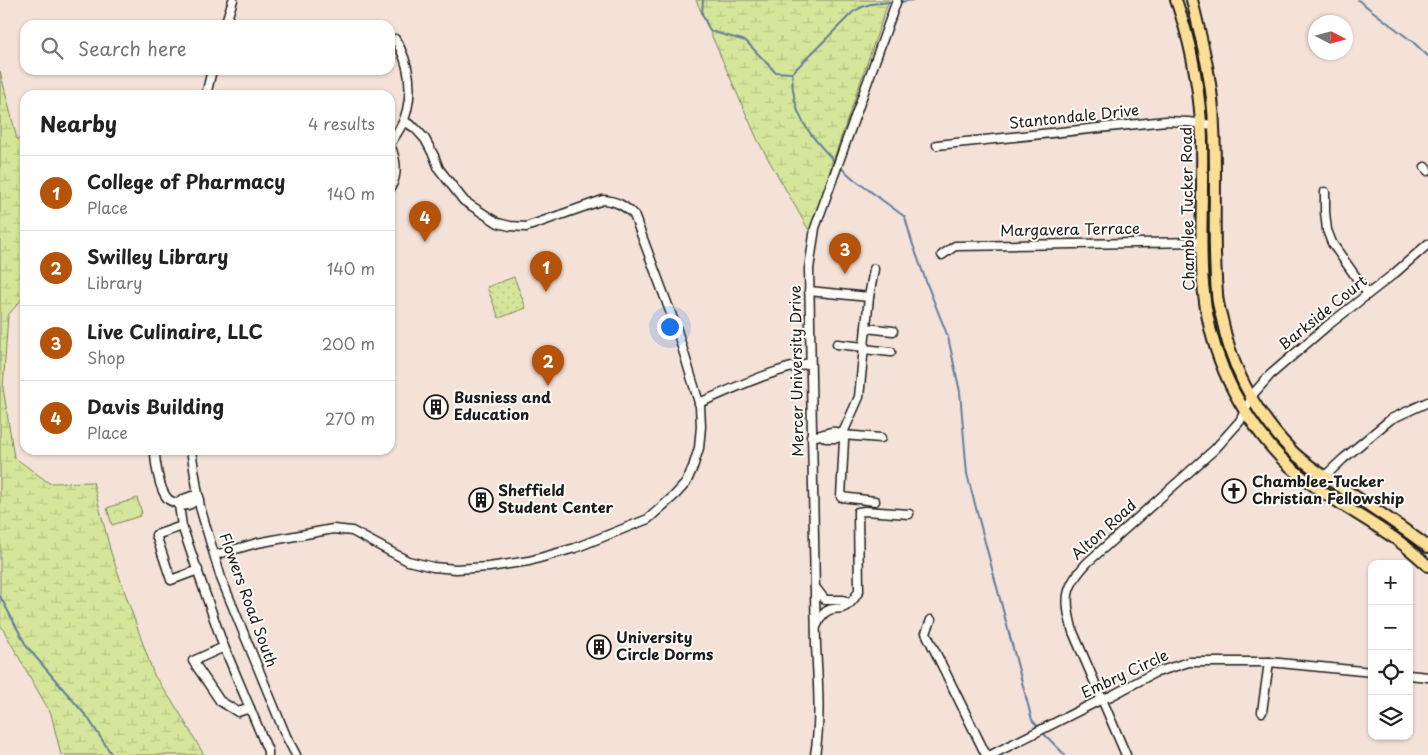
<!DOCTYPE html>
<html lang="en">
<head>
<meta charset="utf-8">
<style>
	:root { --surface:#fff; --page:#f6f6f6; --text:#222; --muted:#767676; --line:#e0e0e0; --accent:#b45309 }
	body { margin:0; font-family:"Playpen Sans",sans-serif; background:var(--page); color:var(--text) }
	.controls { position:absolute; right:15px; bottom:15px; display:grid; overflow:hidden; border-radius:10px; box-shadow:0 1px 4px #0004 }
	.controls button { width:45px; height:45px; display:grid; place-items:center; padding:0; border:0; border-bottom:1px solid var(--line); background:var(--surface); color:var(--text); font:25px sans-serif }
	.compass { position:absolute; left:1308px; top:15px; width:45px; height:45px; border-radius:50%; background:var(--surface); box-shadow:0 1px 4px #0004; rotate:96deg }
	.you { position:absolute; left:669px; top:326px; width:18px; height:18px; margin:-12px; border:4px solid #fff; border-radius:50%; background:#1a73e8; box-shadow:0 0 0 8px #1a73e833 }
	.badge { display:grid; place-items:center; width:32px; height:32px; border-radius:50%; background:var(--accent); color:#fff; font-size:16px; font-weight:700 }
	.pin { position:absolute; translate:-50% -41px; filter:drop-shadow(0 1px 2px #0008) }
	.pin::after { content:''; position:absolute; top:26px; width:18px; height:15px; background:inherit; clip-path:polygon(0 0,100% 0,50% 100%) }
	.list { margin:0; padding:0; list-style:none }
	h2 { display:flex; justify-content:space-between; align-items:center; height:65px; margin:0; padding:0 20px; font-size:21px }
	h2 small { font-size:16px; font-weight:400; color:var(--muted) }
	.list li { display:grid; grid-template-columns:32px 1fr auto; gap:15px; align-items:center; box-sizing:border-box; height:75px; padding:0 20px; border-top:1px solid var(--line) }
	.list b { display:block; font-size:19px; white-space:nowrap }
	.list p { margin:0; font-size:16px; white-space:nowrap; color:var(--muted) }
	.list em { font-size:16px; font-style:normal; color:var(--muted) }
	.icon { flex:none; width:28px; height:28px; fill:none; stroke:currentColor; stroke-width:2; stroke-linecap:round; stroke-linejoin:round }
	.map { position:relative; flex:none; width:1428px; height:755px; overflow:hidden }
	.search { position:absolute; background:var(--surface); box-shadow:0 1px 4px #0004; left:20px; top:20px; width:375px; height:55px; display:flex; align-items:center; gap:12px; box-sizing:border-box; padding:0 18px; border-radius:15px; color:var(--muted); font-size:19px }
	.panel { position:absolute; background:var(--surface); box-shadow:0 1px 4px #0004; left:20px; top:90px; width:375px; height:365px; border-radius:15px }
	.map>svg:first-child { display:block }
	.grass { fill:url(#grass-dots); stroke:#78815b }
	.wetland { fill:url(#wetland-marsh); stroke:#78815b }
	.park { fill:url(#park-crowns); stroke:#78815b }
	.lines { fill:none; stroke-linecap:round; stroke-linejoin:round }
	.stream { stroke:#637e99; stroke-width:2 }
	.minor-casing { stroke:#1c1c1c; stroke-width:11 }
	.major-casing { stroke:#1c1c1c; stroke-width:14 }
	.minor { stroke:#fdfcf7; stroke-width:8 }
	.major { stroke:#fdde96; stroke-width:10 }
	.labels { text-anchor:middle; stroke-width:4; stroke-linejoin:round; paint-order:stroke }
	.street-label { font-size:15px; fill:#1c1c1c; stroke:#fdfcf7 }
	.poi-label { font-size:15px; font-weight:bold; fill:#1c1c1c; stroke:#fdfcf7; text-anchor:start }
</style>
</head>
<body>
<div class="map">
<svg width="1428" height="755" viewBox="0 0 1428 755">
	<defs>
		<pattern id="grass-dots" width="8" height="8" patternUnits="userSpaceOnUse" patternTransform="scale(1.25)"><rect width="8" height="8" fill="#d5e69a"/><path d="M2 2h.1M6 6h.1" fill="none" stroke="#b6c584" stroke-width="1.8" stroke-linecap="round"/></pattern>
		<pattern id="wetland-marsh" width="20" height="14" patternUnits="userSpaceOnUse" patternTransform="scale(1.25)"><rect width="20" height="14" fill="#d5e69a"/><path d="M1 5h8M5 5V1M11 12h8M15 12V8" fill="none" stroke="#b6c584"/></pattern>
		<pattern id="park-crowns" width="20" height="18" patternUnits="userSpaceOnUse" patternTransform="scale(1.25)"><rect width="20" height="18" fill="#d5e69a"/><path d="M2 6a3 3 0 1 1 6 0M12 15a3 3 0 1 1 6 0" fill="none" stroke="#b6c584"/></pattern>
	</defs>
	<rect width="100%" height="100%" fill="#f4e2d9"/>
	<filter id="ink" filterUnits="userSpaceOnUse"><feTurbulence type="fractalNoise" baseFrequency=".02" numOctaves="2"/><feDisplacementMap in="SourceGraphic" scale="10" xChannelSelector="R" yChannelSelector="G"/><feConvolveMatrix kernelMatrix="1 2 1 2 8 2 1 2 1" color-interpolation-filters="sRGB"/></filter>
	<g filter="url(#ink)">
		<polygon class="grass" points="514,277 526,308 499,318 487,287"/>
		<g class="wetland">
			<polygon points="696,0 889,0 832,164 811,234 758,141"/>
			<polygon points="0,71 17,139 25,138 25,296 8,315 3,388 14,457 49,483 93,482 111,553 154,675 178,710 204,755 61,755 51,714 0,624"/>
		</g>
		<polygon class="park" points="137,498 142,513 140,516 112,525 107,508"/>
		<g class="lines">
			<g class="stream">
				<path d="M703,0L702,14L710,31L746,41L775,72L792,73L853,12C867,3 875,3 891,2"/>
				<polyline points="1358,0 1413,42 1428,56"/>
				<polyline points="900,2 913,0"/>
				<path d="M792,73C792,116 807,131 835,162"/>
				<polyline points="840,167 855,180 905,217 912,242 927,284 948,337 960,392 967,474 1032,720 1039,728"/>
				<polyline points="0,596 27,647 88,718 112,755"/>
				<polyline points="1042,732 1065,755"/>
			</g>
			<g class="minor-casing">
				<g id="minor">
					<polyline points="225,25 233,0"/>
					<polyline points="206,95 212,70"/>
					<path d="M390,144C395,136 401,128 404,120C414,92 410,63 395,39"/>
					<polyline points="937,145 1166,121 1188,122 1214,125"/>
					<polyline points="1425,167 1428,171"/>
					<path d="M390,189C399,173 396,160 390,144"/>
					<polyline points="1325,192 1325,212 1327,230 1332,243 1368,294"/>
					<polyline points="942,255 955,246 1202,242"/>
					<polyline points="874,269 869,297 859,397 842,435 844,440 841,497 875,501"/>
					<polyline points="809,291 869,297"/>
					<polyline points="866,328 893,331"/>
					<polyline points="837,344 864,347"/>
					<polyline points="864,349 891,352"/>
					<path d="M699,403C735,388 771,370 810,363"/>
					<polyline points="822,435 826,438 837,438 842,435"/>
					<path d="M811,436C814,436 818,436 821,435C829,433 834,429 842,435L881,438"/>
					<path d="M155,450C155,462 159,490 168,499C170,501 176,503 179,504C187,508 193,504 199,497"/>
					<polyline points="191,450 200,507 221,578 286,736 296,755"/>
					<polyline points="1325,476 1343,459 1391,419 1428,402"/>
					<polyline points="199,497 192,496 181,500 179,505 182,526 222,642 268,751 268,755"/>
					<polyline points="182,526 156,535 171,580 198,570"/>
					<path d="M215,555L257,543L333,529L352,531L408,561L433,567L456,569L489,567L529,561L575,548L648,519L675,495L686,483L693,467L699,448L701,426L700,406L676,327L634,215C625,206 617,201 603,200L526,227L510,226L498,223L464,201L439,169L434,156L425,139L415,128L404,121"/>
					<polyline points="815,587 825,600 843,600 848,603"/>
					<polyline points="931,620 926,633 986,755"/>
					<path d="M817,625C820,617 824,610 833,609C836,608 839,609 842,608C849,606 855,598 859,591L858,512L865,511L909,514"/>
					<polyline points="224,647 193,661 220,701 238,712 250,708"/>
					<polyline points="1409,675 1428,677"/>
					<polyline points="1262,712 1269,662"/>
					<path d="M815,755C821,719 818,683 816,646L809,269L815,228L897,0"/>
					<polyline points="991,755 1102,699 1111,696 1154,673 1189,662 1269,662 1372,672"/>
					<path d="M1126,755L1073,632C1064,599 1064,587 1088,562L1215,449L1240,421L1254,393L1270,375L1327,326L1395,273L1428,244"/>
				</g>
			</g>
			<g class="major-casing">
				<g id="major">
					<path d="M1176,0C1190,40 1198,80 1201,122C1203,143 1202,165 1202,186C1202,218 1200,252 1203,284C1208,345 1232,401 1272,448C1315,499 1382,520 1428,566"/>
					<path d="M1192,0C1202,42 1213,83 1214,127C1217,182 1212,238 1217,293C1217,302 1220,311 1222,319C1232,369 1256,414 1292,451C1306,465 1327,478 1344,489C1373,508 1401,526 1428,547"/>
				</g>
			</g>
			<use href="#minor" class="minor"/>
			<use href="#major" class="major"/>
		</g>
	</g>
	<defs>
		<g id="building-ring" transform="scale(1.25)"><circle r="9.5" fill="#fdfcf7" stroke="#1c1c1c" stroke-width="1.5"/><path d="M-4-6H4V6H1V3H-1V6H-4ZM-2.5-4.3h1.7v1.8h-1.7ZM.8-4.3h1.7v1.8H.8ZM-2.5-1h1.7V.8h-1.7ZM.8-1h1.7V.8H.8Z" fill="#1c1c1c"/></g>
		<g id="church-ring" transform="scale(1.25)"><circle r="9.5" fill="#fdfcf7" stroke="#1c1c1c" stroke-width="1.5"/><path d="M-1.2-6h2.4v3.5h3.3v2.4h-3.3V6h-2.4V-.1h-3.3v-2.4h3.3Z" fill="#1c1c1c"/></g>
	</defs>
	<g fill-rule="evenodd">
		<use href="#building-ring" x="436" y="407"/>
		<use href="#church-ring" x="1234" y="491"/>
		<use href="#building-ring" x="481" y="500"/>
		<use href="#building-ring" x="599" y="647"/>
	</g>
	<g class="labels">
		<g class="street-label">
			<text transform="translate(1074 117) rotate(-6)" y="5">Stantondale Drive</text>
			<text transform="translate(1188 209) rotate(-91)" y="5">Chamblee Tucker Road</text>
			<text transform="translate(1070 230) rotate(-1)" y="5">Margavera Terrace</text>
			<text transform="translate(1323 313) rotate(-39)" y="5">Barkside Court</text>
			<text transform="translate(797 371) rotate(-91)" y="5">Mercer University Drive</text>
			<text transform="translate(1104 530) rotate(-42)" y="5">Alton Road</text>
			<text transform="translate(248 600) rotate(70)" y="5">Flowers Road South</text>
			<text transform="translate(1125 674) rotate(-25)" y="5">Embry Circle</text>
		</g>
		<g class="poi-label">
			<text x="454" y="403">Busniess and<tspan x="454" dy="17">Education</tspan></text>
			<text x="1252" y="487">Chamblee-Tucker<tspan x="1252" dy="17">Christian Fellowship</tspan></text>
			<text x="498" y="496">Sheffield<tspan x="498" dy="17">Student Center</tspan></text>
			<text x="616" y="643">University<tspan x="616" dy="17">Circle Dorms</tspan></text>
		</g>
	</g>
</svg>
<div class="controls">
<button>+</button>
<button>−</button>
<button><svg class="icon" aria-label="locate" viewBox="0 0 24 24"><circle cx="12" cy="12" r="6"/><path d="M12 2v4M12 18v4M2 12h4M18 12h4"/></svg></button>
<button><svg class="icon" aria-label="layers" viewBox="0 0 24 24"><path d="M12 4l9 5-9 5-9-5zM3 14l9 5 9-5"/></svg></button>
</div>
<svg class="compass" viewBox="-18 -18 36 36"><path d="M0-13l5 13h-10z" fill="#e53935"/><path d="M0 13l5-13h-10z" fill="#767676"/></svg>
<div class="you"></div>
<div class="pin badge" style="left:546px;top:292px">1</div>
<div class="pin badge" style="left:548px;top:386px">2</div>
<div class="pin badge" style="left:845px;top:274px">3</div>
<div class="pin badge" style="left:425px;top:242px">4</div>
<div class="search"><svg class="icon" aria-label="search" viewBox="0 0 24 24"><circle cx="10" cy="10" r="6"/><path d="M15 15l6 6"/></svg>Search here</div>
<section class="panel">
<h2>Nearby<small>4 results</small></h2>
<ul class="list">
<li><span class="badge">1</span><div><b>College of Pharmacy</b><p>Place</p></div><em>140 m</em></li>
<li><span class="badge">2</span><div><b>Swilley Library</b><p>Library</p></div><em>140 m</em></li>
<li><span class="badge">3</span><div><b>Live Culinaire, LLC</b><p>Shop</p></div><em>200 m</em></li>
<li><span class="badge">4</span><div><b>Davis Building</b><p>Place</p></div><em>270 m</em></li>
</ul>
</section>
</div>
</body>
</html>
